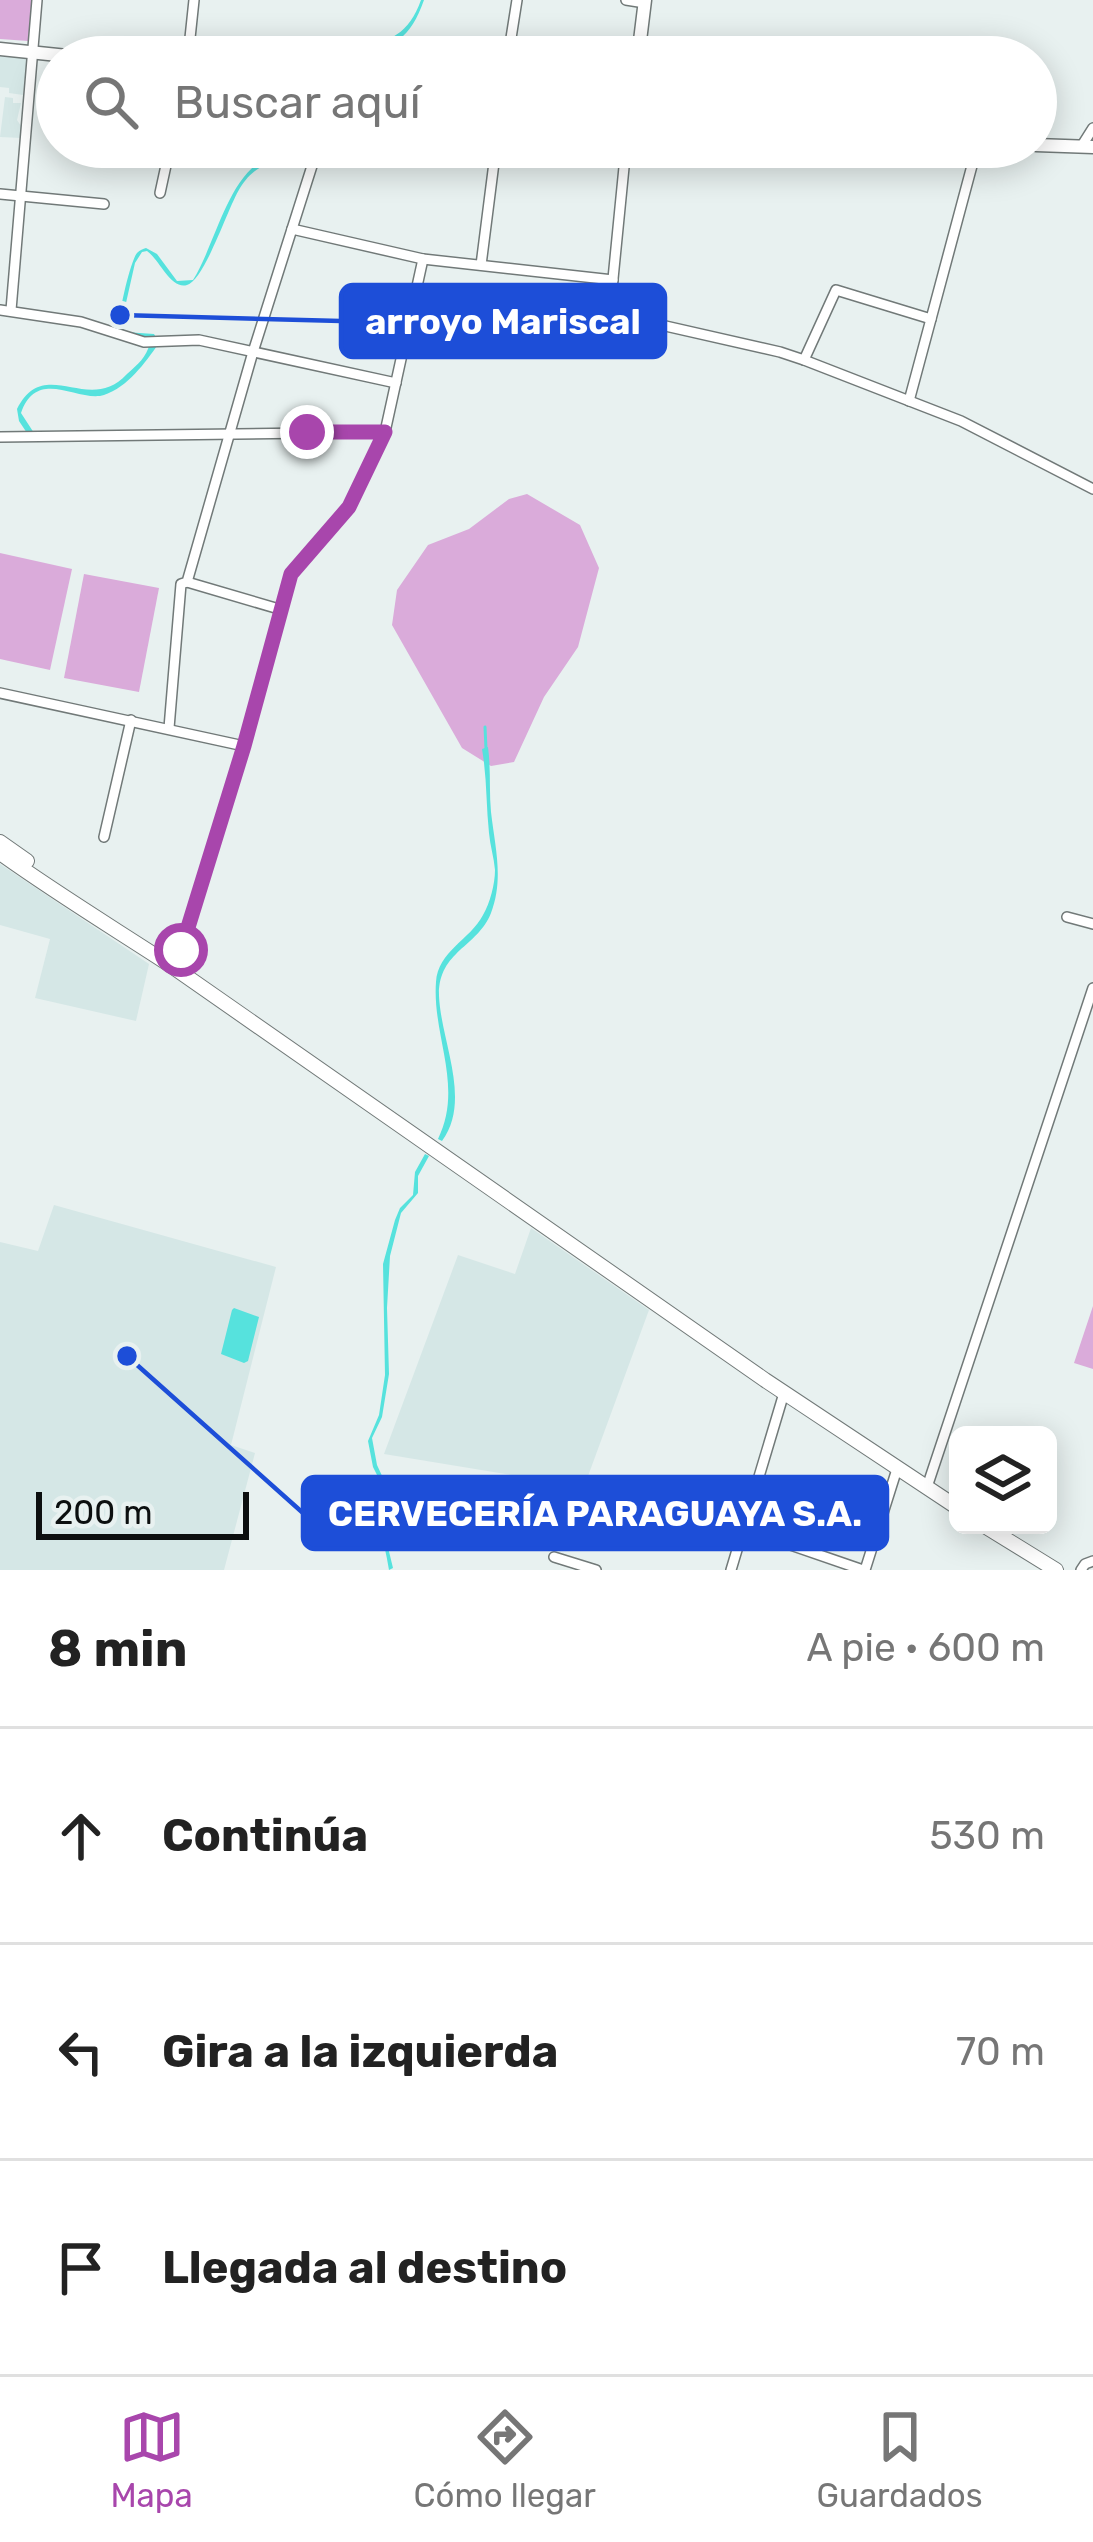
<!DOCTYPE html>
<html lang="es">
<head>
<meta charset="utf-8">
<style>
	:root { --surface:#fff; --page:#f6f6f6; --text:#222; --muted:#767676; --line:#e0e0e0; --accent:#a846ac }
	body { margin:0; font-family:Rubik,sans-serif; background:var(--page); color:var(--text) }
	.controls { position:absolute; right:36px; bottom:36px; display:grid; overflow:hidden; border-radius:18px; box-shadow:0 6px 30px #0003 }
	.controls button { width:108px; height:108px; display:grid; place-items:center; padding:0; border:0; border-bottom:3px solid var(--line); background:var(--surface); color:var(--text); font:60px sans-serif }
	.scale { position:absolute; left:36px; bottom:30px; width:213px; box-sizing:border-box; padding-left:12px; border:6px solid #0c0f0f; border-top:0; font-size:33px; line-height:42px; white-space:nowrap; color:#0c0f0f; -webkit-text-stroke:9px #e8f1f0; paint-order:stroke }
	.stop { position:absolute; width:36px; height:36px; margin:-27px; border:9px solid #a846ac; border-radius:50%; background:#fff }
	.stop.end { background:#a846ac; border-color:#fff; box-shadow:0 3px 12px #0008 }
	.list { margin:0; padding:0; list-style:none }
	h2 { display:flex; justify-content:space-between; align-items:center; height:156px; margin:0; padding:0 48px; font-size:51px }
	h2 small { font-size:39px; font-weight:400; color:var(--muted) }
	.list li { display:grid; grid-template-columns:78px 1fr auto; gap:36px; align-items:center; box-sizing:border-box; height:216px; padding:0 48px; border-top:3px solid var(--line) }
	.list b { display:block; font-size:45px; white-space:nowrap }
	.list em { font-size:39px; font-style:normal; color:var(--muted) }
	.icon { flex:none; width:66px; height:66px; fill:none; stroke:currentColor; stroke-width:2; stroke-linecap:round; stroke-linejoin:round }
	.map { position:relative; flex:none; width:1093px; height:1570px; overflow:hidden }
	.search { position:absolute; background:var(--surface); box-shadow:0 6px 30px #0003; left:36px; right:36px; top:36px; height:132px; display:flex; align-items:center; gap:30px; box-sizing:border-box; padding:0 42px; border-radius:66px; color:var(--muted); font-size:45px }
	.sheet { height:804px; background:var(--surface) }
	nav { display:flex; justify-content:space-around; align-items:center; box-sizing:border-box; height:168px; border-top:3px solid var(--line); background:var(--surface); font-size:33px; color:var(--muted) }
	nav a { display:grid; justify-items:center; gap:6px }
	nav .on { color:var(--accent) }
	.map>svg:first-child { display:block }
	.built { fill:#d5e7e6 }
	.green { fill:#daabda }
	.water { fill:#56e2dd }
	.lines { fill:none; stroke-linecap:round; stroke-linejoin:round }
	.stream { stroke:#56e2dd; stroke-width:3 }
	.minor-casing { stroke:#717978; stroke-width:12 }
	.major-casing { stroke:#717978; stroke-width:15 }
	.highway-casing { stroke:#717978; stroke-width:16 }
	.minor { stroke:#fff; stroke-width:9 }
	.major { stroke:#fff; stroke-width:12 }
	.highway { stroke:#fff; stroke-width:14 }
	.route { stroke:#a846ac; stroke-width:15 }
	.leader { fill:none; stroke:#1d4ed8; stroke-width:4.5 }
	.callout-dot { fill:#1d4ed8; stroke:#e8f1f0; stroke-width:4.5 }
	.callout { fill:#1d4ed8; stroke:#1d4ed8; stroke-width:4.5 }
	.callout-label { font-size:36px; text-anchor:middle; font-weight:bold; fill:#fff }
</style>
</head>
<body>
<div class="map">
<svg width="1093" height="1570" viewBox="0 0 1093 1570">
	<rect width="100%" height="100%" fill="#e8f1f0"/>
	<g class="built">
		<polygon points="0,55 27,58 23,95 9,93 9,88 0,87"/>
		<polygon points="5,97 13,98 13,103 21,103 17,120 21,126 21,138 0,137"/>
		<polygon points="0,864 149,964 136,1021 35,998 50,939 0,925"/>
		<polygon points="54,1205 276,1267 231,1445 255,1453 224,1570 0,1570 0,1242 38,1251"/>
		<polygon points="531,1228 649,1310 584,1487 384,1454 458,1255 515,1274"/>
	</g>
	<g class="green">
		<polygon points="0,0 33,0 28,41 0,39"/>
		<polygon points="527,494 580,525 599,568 578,647 544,697 514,762 491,766 462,748 392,625 397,590 428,545 469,529 509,499"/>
		<polygon points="0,553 72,569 50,670 0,659"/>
		<polygon points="84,574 159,588 139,692 64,678"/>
		<polygon points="1093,1306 1093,1369 1074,1363"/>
	</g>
	<g class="water">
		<path d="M421,0H424C405,55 375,53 324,44L318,57H314V48L325,39C369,48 404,48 421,0Z"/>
		<path d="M296,147H300C279,167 259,157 240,188C228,207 205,280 187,285C171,290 159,259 147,251L142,252L135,263L121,325L125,332L154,334L157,339C149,336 126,341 120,332C115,324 131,259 137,253C140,250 143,249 146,248L157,254L177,281L193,280C214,247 226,184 260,162C272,156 285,154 296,147Z"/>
		<path d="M150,343H159C145,363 128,387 104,395C79,403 37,366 21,413L34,433H27L19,421L17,409C45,354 88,416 127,374C138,364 146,358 150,343Z"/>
		<path d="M488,747C491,769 489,790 491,812C495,847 504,879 491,913C477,948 438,951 439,996C441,1042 472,1100 442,1141L438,1139C464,1086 432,1036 436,982C438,951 470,940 483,915C490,903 495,884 495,870C494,858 490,845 489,833C486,805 487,777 482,749Z"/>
		<path d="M425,1154L429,1156L418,1176V1193L401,1213L390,1256L387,1308L389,1374L382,1417L372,1438L377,1465L390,1493L384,1508V1531L393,1568L389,1570C385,1543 374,1517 385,1491L373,1467L368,1441L379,1415L385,1375L383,1264L395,1220L400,1208L413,1195L415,1172Z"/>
		<polygon points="234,1308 259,1317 248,1361 244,1363 221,1354 232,1310"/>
	</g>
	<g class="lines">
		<polyline class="stream" points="485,727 486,749"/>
		<g class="minor-casing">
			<g id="minor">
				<polyline points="626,0 645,3"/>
				<polyline points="188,57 194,0"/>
				<polyline points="508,57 517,0"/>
				<polyline points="626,147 611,299 611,308 617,315 780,352 804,360 961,421 1093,489"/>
				<polyline points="1081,147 1093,128"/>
				<polyline points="160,193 170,147"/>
				<polyline points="0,194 104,204"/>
				<polyline points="292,229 423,259 613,280"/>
				<polyline points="481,265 496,147"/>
				<polyline points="0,310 81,322 144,342 199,340 396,383"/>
				<polyline points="11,310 37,0"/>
				<polyline points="804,360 836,290 931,319 977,147"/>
				<polyline points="909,401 931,319"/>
				<polyline points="0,437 385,432"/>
				<polyline points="187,582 279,609"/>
				<polyline points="0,693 244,746"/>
				<polyline points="169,728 181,584 187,582 253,352 318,147"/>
				<polyline points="104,837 131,720"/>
				<polyline points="1067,917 1093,924"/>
				<polyline points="173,967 181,949 244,746 291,574 349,507 385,432 423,259"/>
				<polyline points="927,1487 1093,988"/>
				<polyline points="744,1529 863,1570"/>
				<polyline points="554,1557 596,1570"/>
				<polyline points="731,1570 784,1393"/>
				<polyline points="865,1570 897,1469"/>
				<polyline points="1081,1570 1085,1564 1093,1561"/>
			</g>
		</g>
		<g class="major-casing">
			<g id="major">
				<polyline points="0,49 77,57"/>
				<polyline points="638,57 645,0"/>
				<polyline points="1036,145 1093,147"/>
			</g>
		</g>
		<g class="highway-casing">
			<g id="highway">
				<polyline points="0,842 27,861"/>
				<path d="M0,853C57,894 115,929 173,967L765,1380L958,1508"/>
				<polyline points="983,1525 1056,1570"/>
			</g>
		</g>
		<use href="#minor" class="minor"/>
		<use href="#major" class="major"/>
		<use href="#highway" class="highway"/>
	</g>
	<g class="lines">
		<polyline class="route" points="181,950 244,746 291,574 349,507 385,432 307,432"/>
	</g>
	<path class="leader" d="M120 315L341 321M127 1356L303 1513"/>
	<g class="callout-dot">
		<circle cx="120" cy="315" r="12"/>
		<circle cx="127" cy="1356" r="12"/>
	</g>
	<g class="callout">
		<rect x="341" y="285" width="324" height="72" rx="12"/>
		<rect x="303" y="1477" width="584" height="72" rx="12"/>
	</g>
	<g class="callout-label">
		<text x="503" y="334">arroyo Mariscal</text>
		<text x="595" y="1526">CERVECERÍA PARAGUAYA S.A.</text>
	</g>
</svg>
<div class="controls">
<button><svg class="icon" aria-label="layers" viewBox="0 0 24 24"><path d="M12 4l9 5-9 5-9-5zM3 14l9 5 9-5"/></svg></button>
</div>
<div class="scale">200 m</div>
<div class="stop" style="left:181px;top:950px"></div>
<div class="stop end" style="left:307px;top:432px"></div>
<div class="search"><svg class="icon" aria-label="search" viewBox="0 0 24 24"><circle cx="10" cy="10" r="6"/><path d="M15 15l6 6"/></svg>Buscar aquí</div>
</div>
<section class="sheet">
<h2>8 min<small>A pie · 600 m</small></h2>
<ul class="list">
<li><svg class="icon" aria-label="ahead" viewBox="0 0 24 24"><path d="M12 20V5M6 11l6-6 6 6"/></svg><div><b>Continúa</b></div><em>530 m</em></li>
<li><svg class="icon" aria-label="left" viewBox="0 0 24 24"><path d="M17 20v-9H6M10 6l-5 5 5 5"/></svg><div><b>Gira a la izquierda</b></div><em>70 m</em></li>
<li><svg class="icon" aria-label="arrive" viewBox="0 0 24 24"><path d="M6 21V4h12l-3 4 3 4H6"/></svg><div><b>Llegada al destino</b></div></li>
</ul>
</section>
<nav>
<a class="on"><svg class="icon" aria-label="map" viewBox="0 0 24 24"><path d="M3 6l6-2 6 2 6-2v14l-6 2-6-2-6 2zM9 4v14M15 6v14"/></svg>Mapa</a>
<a><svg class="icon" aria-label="directions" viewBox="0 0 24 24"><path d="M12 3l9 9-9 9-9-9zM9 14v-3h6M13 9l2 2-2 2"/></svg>Cómo llegar</a>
<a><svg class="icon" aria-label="saved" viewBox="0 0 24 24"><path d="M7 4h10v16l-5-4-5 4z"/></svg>Guardados</a>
</nav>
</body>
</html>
